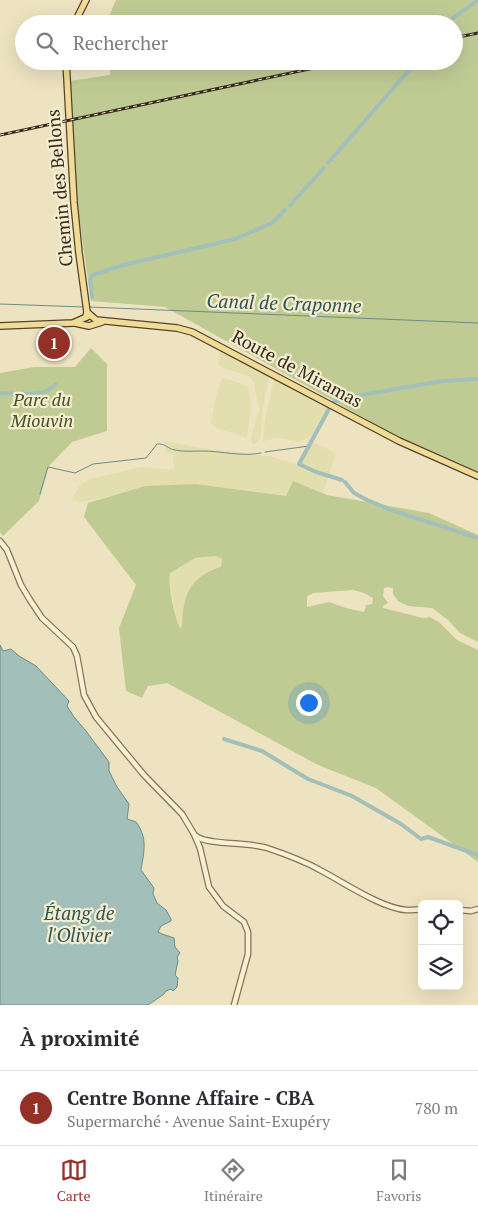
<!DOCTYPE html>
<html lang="fr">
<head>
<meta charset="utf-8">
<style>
	:root { --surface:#fff; --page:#f2f2f3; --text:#2b2b33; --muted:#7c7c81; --line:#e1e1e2; --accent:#953029 }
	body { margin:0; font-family:"PT Serif",serif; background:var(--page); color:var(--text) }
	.controls { position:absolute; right:15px; bottom:15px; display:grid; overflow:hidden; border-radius:8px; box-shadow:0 5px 20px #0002 }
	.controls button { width:45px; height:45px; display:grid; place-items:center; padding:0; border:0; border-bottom:1px solid var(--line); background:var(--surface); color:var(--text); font:25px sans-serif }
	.you { position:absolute; left:308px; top:702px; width:18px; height:18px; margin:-12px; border:4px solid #fff; border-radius:50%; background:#1a73e8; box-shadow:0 0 0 8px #1a73e833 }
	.badge { display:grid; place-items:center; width:32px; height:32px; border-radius:50%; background:var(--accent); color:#fff; font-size:16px; font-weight:700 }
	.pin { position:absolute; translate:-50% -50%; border:2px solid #fff; box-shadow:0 1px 5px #0006 }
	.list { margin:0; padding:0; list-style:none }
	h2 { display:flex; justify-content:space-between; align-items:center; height:65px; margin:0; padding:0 20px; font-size:21px }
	h2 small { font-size:16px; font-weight:400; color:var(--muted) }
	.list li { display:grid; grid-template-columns:32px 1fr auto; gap:15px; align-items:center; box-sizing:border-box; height:75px; padding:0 20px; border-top:1px solid var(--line) }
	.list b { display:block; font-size:19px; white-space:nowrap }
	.list p { margin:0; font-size:16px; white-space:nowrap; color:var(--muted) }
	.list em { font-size:16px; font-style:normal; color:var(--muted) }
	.icon { flex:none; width:28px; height:28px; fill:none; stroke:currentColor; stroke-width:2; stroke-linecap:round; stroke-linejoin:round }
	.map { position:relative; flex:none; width:478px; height:1005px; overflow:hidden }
	.search { position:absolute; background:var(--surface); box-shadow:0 5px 20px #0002; left:15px; right:15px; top:15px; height:55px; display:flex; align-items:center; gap:12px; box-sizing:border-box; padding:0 18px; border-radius:28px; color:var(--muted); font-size:19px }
	.sheet { height:140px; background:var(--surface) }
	nav { display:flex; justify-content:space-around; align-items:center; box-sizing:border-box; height:70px; border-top:1px solid var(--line); background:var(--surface); font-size:14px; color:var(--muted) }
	nav a { display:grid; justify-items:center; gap:2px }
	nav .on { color:var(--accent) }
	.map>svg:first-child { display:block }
	.farmland { fill:#e3dead }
	.green { fill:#c0cb94; fill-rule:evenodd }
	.water { fill:#a3bfb9; stroke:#6a8d87 }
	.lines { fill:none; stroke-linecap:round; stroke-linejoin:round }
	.stream { stroke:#6a8d87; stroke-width:1 }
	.canal { stroke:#a3bfb9; stroke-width:4 }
	.minor-casing { stroke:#867458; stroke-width:7 }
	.major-casing { stroke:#54422d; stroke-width:8 }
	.minor { stroke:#f8f0d3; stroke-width:4.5 }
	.major { stroke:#f1dc97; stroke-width:5.5 }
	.rail-casing { stroke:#362b1c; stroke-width:3 }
	.rail { stroke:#f5edcf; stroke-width:1; stroke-dasharray:4; stroke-linecap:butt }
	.labels { text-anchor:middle; stroke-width:4.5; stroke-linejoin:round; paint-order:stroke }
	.street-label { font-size:18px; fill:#362b1c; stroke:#f5edcf }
	.park-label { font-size:18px; font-style:italic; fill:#435223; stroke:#f5edcf }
	.water-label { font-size:19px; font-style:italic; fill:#2c5555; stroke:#f5edcf }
</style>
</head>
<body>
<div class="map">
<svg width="478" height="1005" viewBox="0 0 478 1005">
	<rect width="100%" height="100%" fill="#ede3c0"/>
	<g class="farmland">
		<polygon points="220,350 269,377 263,407 260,439 255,444 252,443 251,438 259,409 254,383 250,377 221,367 218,363"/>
		<polygon points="224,378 248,386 251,407 247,438 217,428 211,423 216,396 222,379"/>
		<polygon points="274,379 327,408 311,436 299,442 277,438 263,441 265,420"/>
		<polygon points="165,441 200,448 269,456 299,465 312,442 336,453 323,493 293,482 287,496 145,486 99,499 78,502 72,499 79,486 90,479 142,467 174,470 173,454 165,452"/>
		<polygon points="216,556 222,558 221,568 211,570 197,579 182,615 182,627 180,628 175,617 172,594 168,579 170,573 195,558"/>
	</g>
	<g class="green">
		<polygon points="116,0 478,0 478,475 461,472 165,307 91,301 75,188 70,81 110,75 110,61 454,61 454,24 109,24 109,16"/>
		<polygon points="91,348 107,364 107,431 72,442 48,467 39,501 3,536 0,532 0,373 34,367 75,367"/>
		<path d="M293,481L327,495L429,513L478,535V642L460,633L448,620L432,608L408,606L398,601L393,594V588L388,587L384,588L383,596L388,603L383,606V608L423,618L430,617L439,622L457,640L478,650V862L376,788L318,765L167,683L148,686L142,698L126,691L119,628L136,585L84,517L88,503L145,486L195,484L286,496ZM216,556L222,559L221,567C190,576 183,595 182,626L180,628C175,620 167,581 170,573L195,558ZM353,590L364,593L373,598L372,604L366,605L364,612L346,608L329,602L307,607V596L314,593Z"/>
	</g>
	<path class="water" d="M0,645L3,651L11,649L19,656L36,666L69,701L67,706L74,717L86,731L109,762V771L117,787L129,804L127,819L136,822C148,838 144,851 141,870L154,888L153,894L157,903L166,910L171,919V921L161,926L158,932L162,934L174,938L175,947L180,953L177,957L178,961L175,975L178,978L177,987L173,991L171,989L166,991L164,994L148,1005H0Z"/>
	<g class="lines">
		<g class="stream">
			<polyline points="0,304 84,307"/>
			<polyline points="89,307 478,323"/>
			<polyline points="265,452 309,446"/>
			<path d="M40,494L48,467L75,473L93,464L146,458L157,444C165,443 168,449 175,450C184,452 193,451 202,451C222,451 242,457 261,453"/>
		</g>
		<g class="canal">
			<polyline points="445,24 478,0"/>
			<polyline points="328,163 417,61"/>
			<polyline points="290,205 324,168"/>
			<polyline points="92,297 90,279 93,275 124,265 235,239 272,223 285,210"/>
			<path d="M0,393C19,393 42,399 56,384"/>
			<polyline points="334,402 350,397 442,381 478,379"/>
			<polyline points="330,407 299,464 316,472 342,480"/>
			<polyline points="345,482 354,493 367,500 394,511 478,538"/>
			<polyline points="224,739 262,751 308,779 352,796 401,824 421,839 428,837 478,855"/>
		</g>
		<g class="minor-casing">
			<g id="minor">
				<polyline points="0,541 7,550 21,585 30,600 42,618 73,647 77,656 84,695 96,717 144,775 182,814 194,834 200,848 209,887 223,906 244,922 248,932 248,954 234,1005"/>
				<path d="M196,836C206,845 250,842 267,848C285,854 304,861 320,870C343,882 381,908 406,910C411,910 417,910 422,909"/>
				<polyline points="459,910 471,911 478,909"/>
			</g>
		</g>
		<g class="major-casing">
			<g id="major">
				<polyline points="74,24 86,0"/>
				<polyline points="66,61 74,203 79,253 87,312 86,317"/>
				<polyline points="87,312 96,320 177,328 192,332 399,441 478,476"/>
				<polyline points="75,323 89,326 102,322"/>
				<polyline points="0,326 73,323 89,316"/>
			</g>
		</g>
		<use href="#minor" class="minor"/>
		<use href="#major" class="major"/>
		<g class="rail-casing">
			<g id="rail">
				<polyline points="454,38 478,33"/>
				<polyline points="0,135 347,61"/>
			</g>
		</g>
		<use href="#rail" class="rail"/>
	</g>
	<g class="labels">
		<g class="street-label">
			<text transform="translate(60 188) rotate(-95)" y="6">Chemin des Bellons</text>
			<text transform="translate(297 369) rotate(28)" y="6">Route de Miramas</text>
		</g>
		<g class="park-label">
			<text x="42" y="406">Parc du<tspan x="42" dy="21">Miouvin</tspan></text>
		</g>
		<g class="water-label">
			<text transform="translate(284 303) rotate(2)" y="7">Canal de Craponne</text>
			<text x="79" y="920">Étang de<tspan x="79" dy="22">l'Olivier</tspan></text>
		</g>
	</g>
</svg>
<div class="controls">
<button><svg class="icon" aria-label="locate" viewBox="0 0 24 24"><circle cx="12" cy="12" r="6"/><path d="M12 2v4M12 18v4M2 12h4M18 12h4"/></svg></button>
<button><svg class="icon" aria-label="layers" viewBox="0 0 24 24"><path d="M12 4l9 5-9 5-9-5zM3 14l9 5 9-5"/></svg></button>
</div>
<div class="you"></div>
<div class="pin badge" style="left:54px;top:343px">1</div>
<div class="search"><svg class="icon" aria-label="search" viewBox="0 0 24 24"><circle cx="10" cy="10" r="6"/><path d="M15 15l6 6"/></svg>Rechercher</div>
</div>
<section class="sheet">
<h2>À proximité<small></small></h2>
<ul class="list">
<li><span class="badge">1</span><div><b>Centre Bonne Affaire - CBA</b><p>Supermarché · Avenue Saint-Exupéry</p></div><em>780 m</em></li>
</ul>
</section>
<nav>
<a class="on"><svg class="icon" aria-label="map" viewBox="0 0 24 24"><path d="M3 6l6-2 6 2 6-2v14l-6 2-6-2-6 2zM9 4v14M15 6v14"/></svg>Carte</a>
<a><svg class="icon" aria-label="directions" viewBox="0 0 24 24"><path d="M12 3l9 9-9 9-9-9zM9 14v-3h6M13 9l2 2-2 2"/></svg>Itinéraire</a>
<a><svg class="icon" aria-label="saved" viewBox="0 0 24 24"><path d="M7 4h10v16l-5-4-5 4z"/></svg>Favoris</a>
</nav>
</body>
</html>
